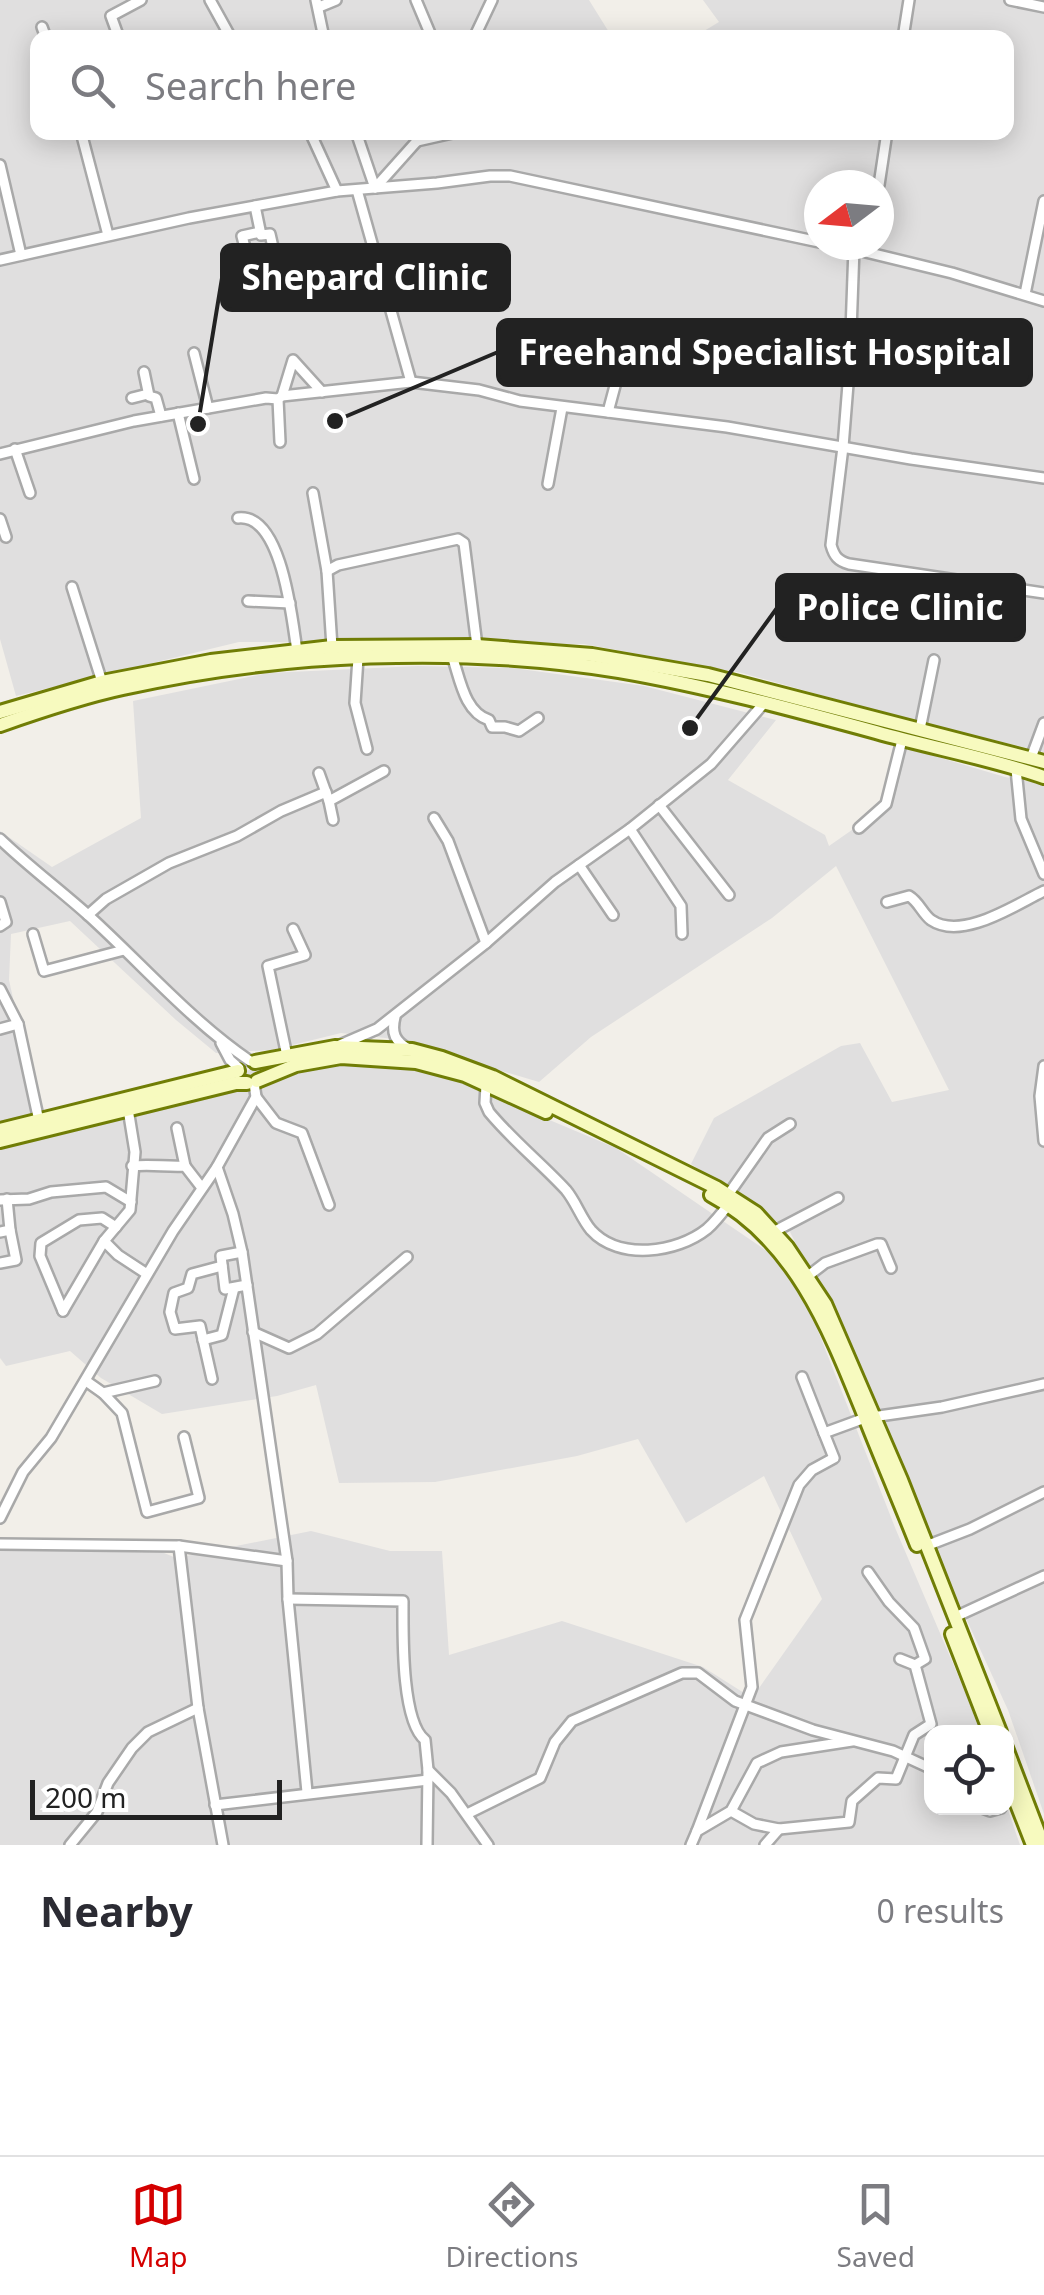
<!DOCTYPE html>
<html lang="en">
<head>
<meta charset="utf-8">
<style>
	:root { --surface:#fff; --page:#f7f7f7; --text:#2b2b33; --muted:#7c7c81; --line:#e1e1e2; --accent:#d40000 }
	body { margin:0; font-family:"Noto Sans",sans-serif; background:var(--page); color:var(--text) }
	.controls { position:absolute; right:30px; bottom:30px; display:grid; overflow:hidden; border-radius:20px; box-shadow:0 5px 25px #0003 }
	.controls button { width:90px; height:90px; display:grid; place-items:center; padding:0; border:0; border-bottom:2px solid var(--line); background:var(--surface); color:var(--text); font:50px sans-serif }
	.compass { position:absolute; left:804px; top:170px; width:90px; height:90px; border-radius:50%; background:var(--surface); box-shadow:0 5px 25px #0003; rotate:254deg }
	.scale { position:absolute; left:30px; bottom:25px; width:252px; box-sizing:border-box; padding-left:10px; border:5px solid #222; border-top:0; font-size:28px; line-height:35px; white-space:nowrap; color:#222; -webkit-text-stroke:8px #fff; paint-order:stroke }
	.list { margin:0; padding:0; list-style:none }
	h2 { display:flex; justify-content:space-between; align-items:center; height:130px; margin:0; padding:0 40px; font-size:42px }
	h2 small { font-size:32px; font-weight:400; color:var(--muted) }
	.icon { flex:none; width:55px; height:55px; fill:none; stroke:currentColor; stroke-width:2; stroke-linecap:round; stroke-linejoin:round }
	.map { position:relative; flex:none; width:1044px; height:1845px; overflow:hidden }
	.search { position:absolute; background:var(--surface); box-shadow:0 5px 25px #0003; left:30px; right:30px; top:30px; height:110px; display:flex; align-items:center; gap:25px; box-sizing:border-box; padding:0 35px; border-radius:20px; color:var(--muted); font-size:38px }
	.sheet { height:310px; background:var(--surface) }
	nav { display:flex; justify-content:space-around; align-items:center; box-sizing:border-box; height:140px; border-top:2px solid var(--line); background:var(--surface); font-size:28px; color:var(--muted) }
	nav a { display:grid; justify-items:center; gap:5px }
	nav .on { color:var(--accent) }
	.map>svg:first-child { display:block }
	.residential { fill:#e0dfdf; fill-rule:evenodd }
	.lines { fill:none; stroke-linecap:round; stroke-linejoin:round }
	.street-casing { stroke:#a9a9a9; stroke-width:14 }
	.secondary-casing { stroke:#707d05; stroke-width:18 }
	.street { stroke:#fff; stroke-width:9 }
	.secondary { stroke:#f7fabf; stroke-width:12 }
	.leader { fill:none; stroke:#222; stroke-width:4 }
	.callout-dot { fill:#222; stroke:#fff; stroke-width:4 }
	.callout { fill:#222; stroke:#222; stroke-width:4 }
	.callout-label { font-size:35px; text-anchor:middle; font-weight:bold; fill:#fff }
</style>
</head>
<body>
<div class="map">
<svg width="1044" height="1845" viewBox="0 0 1044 1845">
	<rect width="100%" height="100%" fill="#f2efe9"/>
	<g class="residential">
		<path d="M0,0H589L612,37L38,38V132H1006V38L694,37L719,22L703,0H1044V752L899,717L742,673L584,644L239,642L16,696L0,639ZM819,185H879V245H819Z"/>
		<polygon points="418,666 513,668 644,686 776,720 728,780 825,835 829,846 879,811 904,747 1005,777 1044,784 1044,1814 1008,1710 953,1590 868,1387 789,1230 691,1164 714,1118 841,1046 860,1043 892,1102 949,1090 836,866 772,918 591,1037 539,1082 394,1039 341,1033 272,1050 216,1053 176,1020 70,921 11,934 9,980 39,1116 0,1126 0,831 52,867 141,818 133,701 268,673"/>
		<polygon points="367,1043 616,1148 777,1258 813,1318 896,1530 969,1701 980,1732 932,1732 932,1808 1007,1807 1020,1845 0,1845 0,1550 157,1550 176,1558 311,1531 390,1551 442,1551 449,1655 562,1621 703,1667 752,1698 822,1599 764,1476 686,1523 638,1439 577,1456 435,1482 339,1483 316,1385 277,1396 162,1414 101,1378 70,1351 6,1366 0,1358 0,1147 139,1113 132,1097"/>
	</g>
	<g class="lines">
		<g class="street-casing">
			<g id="street">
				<polyline points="210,0 231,38"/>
				<polyline points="316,0 324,38"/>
				<polyline points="416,0 432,38"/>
				<polyline points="1010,0 1044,7"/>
				<polyline points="319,7 336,0"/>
				<polyline points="42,27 46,38"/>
				<polyline points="119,38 111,16 141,0"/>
				<polyline points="474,38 492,0"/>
				<polyline points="903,38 909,0"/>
				<polyline points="81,132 108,235"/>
				<polyline points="310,132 337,191"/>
				<polyline points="356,132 375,188"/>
				<polyline points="417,141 457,132"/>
				<polyline points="0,165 21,255"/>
				<polyline points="879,185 887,132"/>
				<polyline points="375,188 417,141 422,132"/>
				<polyline points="357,190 411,382"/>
				<polyline points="255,206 261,235 270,234 283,291"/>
				<polyline points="837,245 952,273 1044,301"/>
				<path d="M854,248L850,359L843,447L831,545C834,556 838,561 849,564L1044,593"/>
				<polyline points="0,260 189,218 337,191 437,183 490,176 510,176 819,242"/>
				<polyline points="252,274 242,236 260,232"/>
				<polyline points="1025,294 1044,201"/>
				<polyline points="194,353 208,408"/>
				<polyline points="144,372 149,396 156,398 161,416"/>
				<polyline points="282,396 293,360 322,392"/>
				<polyline points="132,398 148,394"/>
				<polyline points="278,399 280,442"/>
				<polyline points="608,412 623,356"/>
				<polyline points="178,413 194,479"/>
				<polyline points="15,449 30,493"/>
				<polyline points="0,454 134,421 266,398 278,399 282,396 411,382 479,390 520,401 727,427 911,459 1044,478"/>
				<polyline points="548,484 562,408"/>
				<polyline points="313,493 327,571 332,647"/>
				<path d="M238,518C282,513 292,619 297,651"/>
				<polyline points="0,519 6,537"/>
				<polyline points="327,571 338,565 458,539 464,543 477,646"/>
				<polyline points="72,587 102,682"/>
				<polyline points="248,601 290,603"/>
				<path d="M452,656C460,678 464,712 489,720L492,727H505L519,731L538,718"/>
				<polyline points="358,658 355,703 367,749"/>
				<polyline points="920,729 934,660"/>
				<polyline points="1031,758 1044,723"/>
				<polyline points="1016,769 1021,819 1044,874"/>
				<polyline points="319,773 329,801 333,820"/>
				<polyline points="329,801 384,771"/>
				<polyline points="659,805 729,895"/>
				<polyline points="434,818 448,841 486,943"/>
				<polyline points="859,828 886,804 902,740"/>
				<polyline points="630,829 681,906 682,934"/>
				<path d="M0,839C28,866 59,889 88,915C142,964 190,1020 250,1061"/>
				<polyline points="579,865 613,915"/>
				<polyline points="0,902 6,922 0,926"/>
				<path d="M887,902L909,896C919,902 922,913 931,920C962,941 1015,905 1044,891"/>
				<polyline points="88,915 106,899 169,863 237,836 281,811 326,792"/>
				<polyline points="33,934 44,971 124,950"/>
				<polyline points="0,989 18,1024 39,1121"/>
				<path d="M395,1017C391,1033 395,1042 409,1049"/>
				<polyline points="0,1029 18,1024"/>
				<polyline points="221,1043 230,1060 239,1068"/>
				<polyline points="340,1045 377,1029 486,943 555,882 630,829 711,764 765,702"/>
				<polyline points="287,1056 268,966 305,955 293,929"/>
				<polyline points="1044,1066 1040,1096 1044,1141"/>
				<path d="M486,1085L485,1103L489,1112C512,1140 541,1163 566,1190C576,1202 581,1218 591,1230C619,1261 677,1253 707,1229C715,1222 722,1213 728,1205"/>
				<polyline points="256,1097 276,1123 302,1133 329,1205"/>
				<polyline points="177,1128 185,1166"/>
				<path d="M132,1166C151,1164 166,1167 185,1166L202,1188"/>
				<polyline points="217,1167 233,1214 242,1252 287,1561 288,1599 307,1792"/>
				<polyline points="728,1195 768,1138 790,1124"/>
				<polyline points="0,1200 29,1199 51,1192 106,1187 131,1202"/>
				<polyline points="775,1231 838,1198"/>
				<polyline points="0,1232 10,1230 7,1199"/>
				<polyline points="104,1241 118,1255 147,1274"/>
				<polyline points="242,1252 221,1256 225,1289 247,1285"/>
				<polyline points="0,1263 16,1260 10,1230"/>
				<polyline points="808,1276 825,1263 877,1244 881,1244 891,1268"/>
				<polyline points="63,1311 104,1241 130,1210 135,1152 128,1109"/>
				<polyline points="63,1311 40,1256 41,1243 79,1220 102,1218 116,1227"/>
				<polyline points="253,1332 289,1348 317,1334 407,1257"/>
				<polyline points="203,1340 222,1335 234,1288"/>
				<polyline points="802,1377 824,1433 865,1418 942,1407 1044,1384"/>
				<polyline points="212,1379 200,1326 175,1329 170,1312 174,1293 188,1288 192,1274 222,1266"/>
				<polyline points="86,1381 103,1393 122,1413 147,1512 199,1498 184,1437"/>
				<polyline points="103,1393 155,1381"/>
				<polyline points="0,1518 23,1472 51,1438 173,1231 217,1167 256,1097 254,1083"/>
				<polyline points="0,1544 179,1546 287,1561"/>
				<polyline points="179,1546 198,1708 223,1845"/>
				<polyline points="926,1546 970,1529 1044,1492"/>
				<polyline points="868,1572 889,1602 914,1628 925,1659 915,1665"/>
				<path d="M288,1599L403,1601C403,1633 401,1721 425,1740L428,1770L427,1845"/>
				<polyline points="955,1617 1044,1576"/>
				<polyline points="428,1770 451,1793 488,1845"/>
				<polyline points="215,1805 428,1780"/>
				<polyline points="982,1808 990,1811 1001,1808"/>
				<polyline points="731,1811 754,1824 779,1829 849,1822 852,1801 878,1778 896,1779 914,1735 931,1724 915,1665 900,1659"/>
				<polyline points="467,1814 540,1778 555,1742 572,1721 682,1673 698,1673 735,1701 813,1730 893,1751 932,1769"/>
				<polyline points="697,1831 752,1687 745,1620 799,1485 812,1470 834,1458 824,1433"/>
				<polyline points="70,1845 97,1812 108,1783 132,1748 148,1732 198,1708"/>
				<polyline points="691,1845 697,1831 731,1811 757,1763 781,1752 852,1741"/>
				<polyline points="765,1845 779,1829"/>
			</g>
		</g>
		<g class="secondary-casing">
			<g id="secondary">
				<polyline points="0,712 102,682 211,661 332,647 477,646 592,655 708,675 1044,762"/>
				<path d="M0,725C40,711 81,697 123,688C278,653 461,645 619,671C706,686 791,709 876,732C932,748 990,758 1044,777"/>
				<polyline points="255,1062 335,1047 412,1050 442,1058 493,1077 717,1188 756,1213 787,1247 825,1304 901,1480 1000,1732"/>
				<polyline points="257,1081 296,1065 341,1057 416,1062 465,1075 546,1112"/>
				<polyline points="0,1130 238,1071"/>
				<polyline points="0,1141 236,1083 247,1083"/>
				<path d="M711,1195C796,1240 831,1333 865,1417C882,1460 900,1502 917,1545"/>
				<polyline points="952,1634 990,1732"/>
				<polyline points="1006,1748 1043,1845"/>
				<polyline points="1006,1776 1033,1845"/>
			</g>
		</g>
		<use href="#street" class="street"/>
		<use href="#secondary" class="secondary"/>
	</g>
	<path class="leader" d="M198 424L222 278M335 421L498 352M690 728L777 608"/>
	<g class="callout-dot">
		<circle cx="198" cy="424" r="10"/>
		<circle cx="335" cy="421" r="10"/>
		<circle cx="690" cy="728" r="10"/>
	</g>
	<g class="callout">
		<rect x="222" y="245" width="287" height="65" rx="10"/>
		<rect x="498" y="320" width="533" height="65" rx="10"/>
		<rect x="777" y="575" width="247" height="65" rx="10"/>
	</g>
	<g class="callout-label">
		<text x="365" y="290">Shepard Clinic</text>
		<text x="765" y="365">Freehand Specialist Hospital</text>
		<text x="900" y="620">Police Clinic</text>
	</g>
</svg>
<div class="controls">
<button><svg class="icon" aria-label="locate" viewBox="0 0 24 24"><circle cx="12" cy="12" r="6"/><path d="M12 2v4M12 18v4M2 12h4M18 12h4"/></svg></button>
</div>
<svg class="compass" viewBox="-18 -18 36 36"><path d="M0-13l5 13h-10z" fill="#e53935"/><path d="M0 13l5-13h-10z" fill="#7c7c81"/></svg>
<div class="scale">200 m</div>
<div class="search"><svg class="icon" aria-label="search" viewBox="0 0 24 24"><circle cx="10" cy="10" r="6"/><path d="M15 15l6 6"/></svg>Search here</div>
</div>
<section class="sheet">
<h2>Nearby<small>0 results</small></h2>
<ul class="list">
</ul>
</section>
<nav>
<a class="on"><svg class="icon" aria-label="map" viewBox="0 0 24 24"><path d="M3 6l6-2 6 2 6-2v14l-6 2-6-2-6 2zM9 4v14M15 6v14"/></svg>Map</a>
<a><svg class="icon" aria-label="directions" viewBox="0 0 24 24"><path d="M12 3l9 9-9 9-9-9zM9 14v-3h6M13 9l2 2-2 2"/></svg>Directions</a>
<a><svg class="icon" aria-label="saved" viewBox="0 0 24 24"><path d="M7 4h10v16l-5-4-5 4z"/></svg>Saved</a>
</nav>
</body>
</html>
